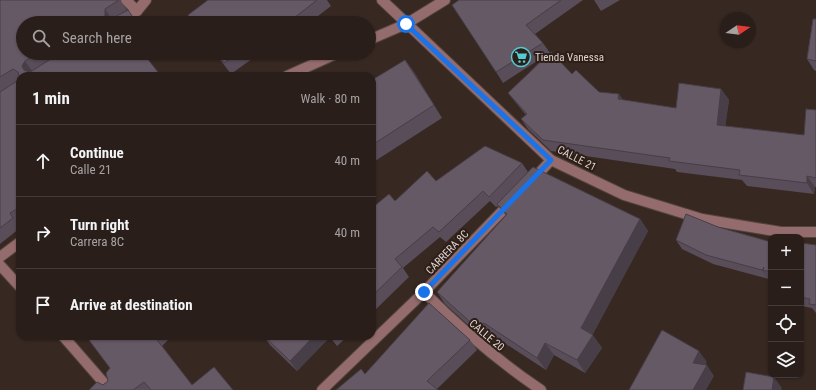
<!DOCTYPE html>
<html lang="en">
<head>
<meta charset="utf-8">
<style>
	:root { --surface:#291e1a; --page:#312723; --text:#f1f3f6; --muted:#a5a2a2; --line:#453c39 }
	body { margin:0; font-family:"Roboto Condensed",sans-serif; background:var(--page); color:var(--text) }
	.controls { position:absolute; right:12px; bottom:12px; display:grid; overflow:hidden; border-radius:8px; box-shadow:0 1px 3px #0004 }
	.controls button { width:36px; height:36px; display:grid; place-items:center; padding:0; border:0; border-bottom:1px solid var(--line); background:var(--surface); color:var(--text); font:20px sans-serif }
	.compass { position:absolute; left:720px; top:12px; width:36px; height:36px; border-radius:50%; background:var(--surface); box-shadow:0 1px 3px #0004; rotate:77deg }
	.stop { position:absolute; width:12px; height:12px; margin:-9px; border:3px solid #1a73e8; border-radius:50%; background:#fff }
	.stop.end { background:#1a73e8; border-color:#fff; box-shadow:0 1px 4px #0008 }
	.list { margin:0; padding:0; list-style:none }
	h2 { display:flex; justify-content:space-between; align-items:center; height:52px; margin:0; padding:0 16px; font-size:17px }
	h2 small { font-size:13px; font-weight:400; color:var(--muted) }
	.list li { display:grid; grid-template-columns:26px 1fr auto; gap:12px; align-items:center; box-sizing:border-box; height:72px; padding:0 16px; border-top:1px solid var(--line) }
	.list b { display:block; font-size:15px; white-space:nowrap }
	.list p { margin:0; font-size:13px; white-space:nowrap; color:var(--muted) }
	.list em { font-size:13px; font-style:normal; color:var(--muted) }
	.icon { flex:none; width:22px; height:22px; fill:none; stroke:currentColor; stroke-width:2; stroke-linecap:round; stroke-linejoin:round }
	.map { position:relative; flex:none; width:816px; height:390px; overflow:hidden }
	.search { position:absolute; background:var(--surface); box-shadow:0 1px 3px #0004; left:16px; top:16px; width:360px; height:44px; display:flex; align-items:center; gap:10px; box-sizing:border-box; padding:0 14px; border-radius:22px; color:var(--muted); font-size:15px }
	.panel { position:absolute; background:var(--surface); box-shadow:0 1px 3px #0004; left:16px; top:72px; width:360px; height:268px; border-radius:12px }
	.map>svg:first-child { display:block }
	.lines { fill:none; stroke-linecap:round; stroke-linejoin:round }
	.minor-casing { stroke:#52443e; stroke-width:12 }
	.minor { stroke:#956c6d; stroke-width:10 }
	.wall { fill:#584d58 }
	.shaded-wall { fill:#473e47 }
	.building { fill:#665966; stroke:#473e47 }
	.route { stroke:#1a73e8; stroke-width:5 }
	.labels { text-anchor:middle; stroke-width:4; stroke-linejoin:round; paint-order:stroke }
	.poi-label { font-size:11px; fill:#dfd5d1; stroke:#2d1e18; text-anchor:start }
	.street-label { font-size:11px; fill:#dfd5d1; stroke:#2d1e18 }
</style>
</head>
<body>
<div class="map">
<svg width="816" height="390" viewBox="0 0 816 390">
	<rect width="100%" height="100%" fill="#372822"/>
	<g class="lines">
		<g class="minor-casing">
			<g id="minor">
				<polyline points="126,0 137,11"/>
				<polyline points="382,0 551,160 624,195 702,219 781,232 816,232"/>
				<polyline points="118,23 137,11 146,0"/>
				<polyline points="369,40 406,24 445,0"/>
				<polyline points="287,76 338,53"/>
				<polyline points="533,180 551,160"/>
				<polyline points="0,257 20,242"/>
				<polyline points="0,265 20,287"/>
				<path d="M424,292C461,329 498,361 541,390"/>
				<polyline points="63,336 110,390"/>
				<polyline points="322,390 424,292 512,201"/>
			</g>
		</g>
		<use href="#minor" class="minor"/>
	</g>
	<g class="wall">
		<polygon points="0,0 120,0 127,10 122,13 137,23 23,23 23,53 59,53 32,71 60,53 144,53 20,76 20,222 17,223 20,227 20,228 0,244"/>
		<polygon points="208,0 327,0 331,6 309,23 193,23"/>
		<polygon points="459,0 583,0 535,34 543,43 550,53 572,74 599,92 623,100 676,108 721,89 729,100 725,126 804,135 816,110 816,187 815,187 814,194 747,186 742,180 677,172 675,169 551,151 528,129 521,119 526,115 516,103 508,93 548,54 503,83 496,72"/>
		<polygon points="594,0 620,0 601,11"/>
		<polygon points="816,19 816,71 814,70 807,59"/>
		<polygon points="215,53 260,53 231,74"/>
		<polygon points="405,60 414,72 442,118 372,163 372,80"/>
		<polygon points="522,163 528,172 640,219 648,231 592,335 602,348 585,373 554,355 546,370 492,335 486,341 445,304 437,292 506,216 498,206 496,207 490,201 446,242 440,237 403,268 409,277 372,313 372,208 395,201 436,181"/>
		<polygon points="718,227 771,242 771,293 769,290 771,280 769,279 713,264 682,249 676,240"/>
		<polygon points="801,243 816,245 816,313 812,308 801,306"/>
		<polygon points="86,336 165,336 168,340 162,346 192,385 233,390 89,390 103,385 108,381 110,368"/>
		<polygon points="264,336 348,336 337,346 330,337 297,371 270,345"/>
		<polygon points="470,340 477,350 437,389 365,374"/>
	</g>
	<g class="shaded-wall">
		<polygon points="105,9 112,20 105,16"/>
		<polygon points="405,60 414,72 442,118 434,105"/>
		<polygon points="25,61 32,71 30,76 24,70 22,66"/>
		<polygon points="721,89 729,100 724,136 717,125"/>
		<polygon points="619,94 627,105 618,99"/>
		<polygon points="807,176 815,187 814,194 807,183"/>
		<polygon points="640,219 648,231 590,340 581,328"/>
		<polygon points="764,267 763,270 769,279 762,270"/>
		<polygon points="593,335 602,348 585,373 577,360"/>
		<polygon points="314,336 329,336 330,337 297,371 290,361"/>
		<polygon points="545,343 554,355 546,370 537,358"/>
		<polygon points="699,351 707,362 700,374 693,363"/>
		<polygon points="707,365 714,376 706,390 693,390"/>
		<polygon points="774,377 782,388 781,390 772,390"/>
	</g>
	<g class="building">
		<polygon points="0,0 119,0 105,9 105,16 111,19 128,10 137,23 23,23 23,53 37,53 25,61 22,66 24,70 29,72 32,71 60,53 143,53 161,76 20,76 20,207 10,213 13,218 0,228 0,92 17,81 19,76 18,72 13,69 0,77"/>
		<polygon points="208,0 317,0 290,21 287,17 278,23 193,23 188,15"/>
		<polygon points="459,0 561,0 526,25 543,43 496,72 452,5"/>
		<polygon points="813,19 816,19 816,61 807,59"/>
		<polygon points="551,52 572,74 576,70 599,92 619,94 618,99 676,108 679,83 721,89 717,125 804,135 806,109 816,110 816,178 807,176 807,183 739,175 740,170 669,161 670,158 543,140 521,119 527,114 508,93"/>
		<polygon points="216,53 238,53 224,63"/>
		<polygon points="405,60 434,105 372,145 372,80"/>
		<polygon points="485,146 522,163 489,197 483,191 439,232 433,227 395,259 402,267 372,296 372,208 389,194 395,201 427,171 436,181"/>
		<polygon points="533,167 640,219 581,328 593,335 577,360 545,343 537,358 484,323 478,329 437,292 507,214 497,204"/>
		<polygon points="686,214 718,227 771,242 771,272 763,270 764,267 762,270 706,255 676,240"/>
		<polygon points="801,243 816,245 816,305 809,304 810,299 801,297"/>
		<polygon points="771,277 771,291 769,290"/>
		<polygon points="429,303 470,340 427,381 438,390 336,390 361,369 365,374"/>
		<polygon points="662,330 699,351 693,363 707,365 693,390 629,390"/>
		<polygon points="86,336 154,336 192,385 214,367 233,390 151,390 144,382 133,390 89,390 97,382 103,385 108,381 106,373 110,368"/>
		<polygon points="264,336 314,336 290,361"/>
		<polygon points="746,372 774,377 772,390 743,390"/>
	</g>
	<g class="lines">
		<polyline class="route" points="406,24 551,160 424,292"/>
	</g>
	<defs>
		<g id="supermarket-ring" transform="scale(1)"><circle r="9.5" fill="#2d1e18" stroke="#52cbd7" stroke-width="1.5"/><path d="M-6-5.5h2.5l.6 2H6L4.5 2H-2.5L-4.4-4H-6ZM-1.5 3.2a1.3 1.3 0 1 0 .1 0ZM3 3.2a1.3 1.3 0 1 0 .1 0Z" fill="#52cbd7"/></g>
	</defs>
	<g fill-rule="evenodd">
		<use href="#supermarket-ring" x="521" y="57"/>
	</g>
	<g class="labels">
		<g class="poi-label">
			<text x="535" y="61">Tienda Vanessa</text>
		</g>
		<g class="street-label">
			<text transform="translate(577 158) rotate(27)" y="4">CALLE 21</text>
			<text transform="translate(447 252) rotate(-46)" y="4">CARRERA 8C</text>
			<text transform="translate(487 335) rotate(40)" y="4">CALLE 20</text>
		</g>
	</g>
</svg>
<div class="controls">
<button>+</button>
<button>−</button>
<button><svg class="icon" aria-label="locate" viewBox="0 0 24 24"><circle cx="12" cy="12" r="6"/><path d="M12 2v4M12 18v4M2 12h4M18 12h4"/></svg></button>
<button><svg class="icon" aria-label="layers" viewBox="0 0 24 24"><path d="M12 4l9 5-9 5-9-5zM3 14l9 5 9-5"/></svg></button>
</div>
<svg class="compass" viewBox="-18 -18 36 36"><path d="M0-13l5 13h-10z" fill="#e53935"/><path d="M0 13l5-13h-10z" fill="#a5a2a2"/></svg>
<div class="stop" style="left:406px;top:24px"></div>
<div class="stop end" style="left:424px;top:292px"></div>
<div class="search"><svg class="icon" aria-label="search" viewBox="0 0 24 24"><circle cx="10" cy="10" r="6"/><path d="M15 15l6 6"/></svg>Search here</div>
<section class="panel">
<h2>1 min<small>Walk · 80 m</small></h2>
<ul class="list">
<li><svg class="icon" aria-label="ahead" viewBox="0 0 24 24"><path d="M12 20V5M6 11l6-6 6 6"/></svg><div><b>Continue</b><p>Calle 21</p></div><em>40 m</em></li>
<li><svg class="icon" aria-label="right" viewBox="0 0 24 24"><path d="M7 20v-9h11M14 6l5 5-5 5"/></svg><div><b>Turn right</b><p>Carrera 8C</p></div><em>40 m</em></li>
<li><svg class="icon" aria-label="arrive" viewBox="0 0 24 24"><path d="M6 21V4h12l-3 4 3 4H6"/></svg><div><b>Arrive at destination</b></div></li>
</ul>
</section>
</div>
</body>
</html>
